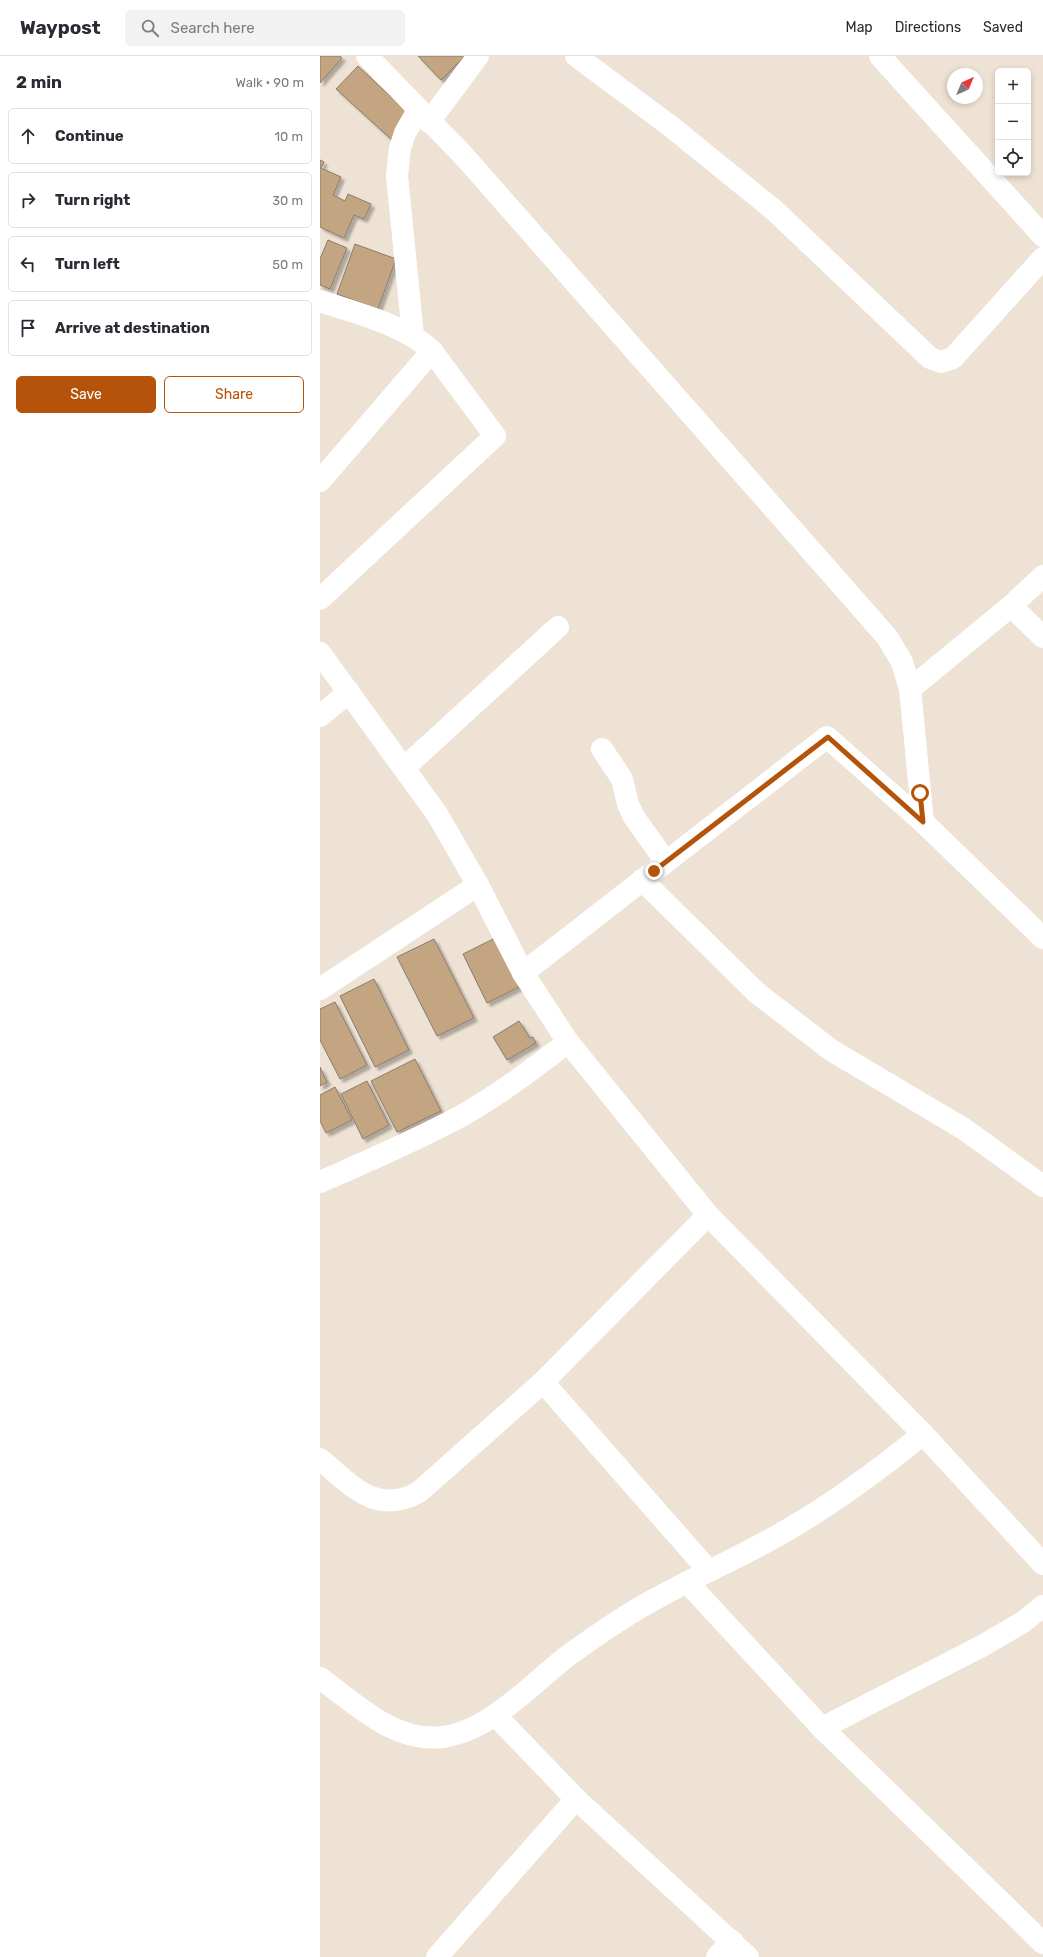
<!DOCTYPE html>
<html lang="en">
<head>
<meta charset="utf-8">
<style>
	:root { --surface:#fff; --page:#f2f2f3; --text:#2b2b33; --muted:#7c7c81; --line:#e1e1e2; --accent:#b45309 }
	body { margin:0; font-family:Rubik,sans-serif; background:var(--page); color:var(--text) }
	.controls { position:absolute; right:12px; top:12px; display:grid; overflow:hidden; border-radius:6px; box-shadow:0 2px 6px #0003 }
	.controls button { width:36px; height:36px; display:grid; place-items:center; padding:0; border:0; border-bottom:1px solid var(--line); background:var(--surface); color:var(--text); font:20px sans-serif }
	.compass { position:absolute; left:627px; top:12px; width:36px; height:36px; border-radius:50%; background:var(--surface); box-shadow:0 2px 6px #0003; rotate:44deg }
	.stop { position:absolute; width:12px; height:12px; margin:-9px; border:3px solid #b45309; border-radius:50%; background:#fff }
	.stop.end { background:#b45309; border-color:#fff; box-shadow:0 1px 4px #0008 }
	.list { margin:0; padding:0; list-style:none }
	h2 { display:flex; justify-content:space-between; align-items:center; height:52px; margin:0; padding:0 16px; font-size:17px }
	h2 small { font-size:13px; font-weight:400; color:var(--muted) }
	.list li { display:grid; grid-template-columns:26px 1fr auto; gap:12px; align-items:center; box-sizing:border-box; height:56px; margin:0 8px 8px; padding:0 8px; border:1px solid var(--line); border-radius:6px }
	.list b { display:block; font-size:15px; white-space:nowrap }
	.list em { font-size:13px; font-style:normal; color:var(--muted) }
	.actions { display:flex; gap:8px; padding:12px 16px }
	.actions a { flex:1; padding:9px 0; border:1px solid var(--accent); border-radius:6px; text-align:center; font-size:14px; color:var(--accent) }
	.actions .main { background:var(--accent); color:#fff }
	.icon { flex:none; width:22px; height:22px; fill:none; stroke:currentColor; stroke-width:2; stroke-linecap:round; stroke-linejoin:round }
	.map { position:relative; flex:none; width:723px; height:1901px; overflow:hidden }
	header { display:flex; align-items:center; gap:24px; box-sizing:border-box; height:56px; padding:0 20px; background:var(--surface); border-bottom:1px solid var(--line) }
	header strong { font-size:19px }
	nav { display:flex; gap:22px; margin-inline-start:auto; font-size:14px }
	.search { width:280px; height:36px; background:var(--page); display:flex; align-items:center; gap:10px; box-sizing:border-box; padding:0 14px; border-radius:6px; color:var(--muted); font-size:15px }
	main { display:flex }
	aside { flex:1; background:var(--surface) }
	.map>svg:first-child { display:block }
	.building { fill:#c4a582; stroke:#877c6f; filter:url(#shadow) }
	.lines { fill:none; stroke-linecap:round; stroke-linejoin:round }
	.minor { stroke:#fff; stroke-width:22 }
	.route { stroke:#b45309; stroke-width:5 }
</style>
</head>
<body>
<header>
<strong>Waypost</strong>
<div class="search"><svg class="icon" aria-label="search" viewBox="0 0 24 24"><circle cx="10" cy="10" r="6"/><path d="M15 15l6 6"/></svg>Search here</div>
<nav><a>Map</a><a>Directions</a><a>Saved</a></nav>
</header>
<main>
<aside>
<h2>2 min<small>Walk · 90 m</small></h2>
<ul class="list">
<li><svg class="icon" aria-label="ahead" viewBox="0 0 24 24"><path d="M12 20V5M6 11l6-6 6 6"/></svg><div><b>Continue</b></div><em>10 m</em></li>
<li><svg class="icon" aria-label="right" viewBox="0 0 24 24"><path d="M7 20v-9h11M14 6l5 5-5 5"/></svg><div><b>Turn right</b></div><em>30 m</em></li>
<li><svg class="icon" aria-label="left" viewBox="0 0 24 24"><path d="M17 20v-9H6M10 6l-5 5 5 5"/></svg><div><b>Turn left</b></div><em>50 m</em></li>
<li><svg class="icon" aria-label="arrive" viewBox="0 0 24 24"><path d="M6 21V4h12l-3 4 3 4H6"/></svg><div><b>Arrive at destination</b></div></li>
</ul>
<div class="actions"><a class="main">Save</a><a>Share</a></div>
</aside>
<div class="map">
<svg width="723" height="1901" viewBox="0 0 723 1901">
	<defs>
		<filter id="shadow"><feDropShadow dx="3.5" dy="3.5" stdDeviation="1" flood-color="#0004"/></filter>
	</defs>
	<rect width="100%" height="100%" fill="#eee2d4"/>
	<g class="building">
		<polygon points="0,0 20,0 22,2 0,27"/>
		<polygon points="98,0 145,0 121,24"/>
		<polygon points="38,10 86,55 73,85 16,33"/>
		<polygon points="0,104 4,106 1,112 21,121 13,139 25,145 28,138 51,148 44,163 34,159 24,182 0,171"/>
		<polygon points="8,184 27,192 10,233 0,229 0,203"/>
		<polygon points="35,188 76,203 58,253 17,238"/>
		<polygon points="179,880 203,929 167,947 143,898"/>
		<polygon points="114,883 154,962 117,980 77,901"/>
		<polygon points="54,923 89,994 55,1011 20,940"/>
		<polygon points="15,946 47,1009 20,1023 0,984 0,953"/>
		<polygon points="199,965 210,982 213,981 216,987 187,1004 173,981"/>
		<polygon points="95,1003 121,1055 77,1076 51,1025"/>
		<polygon points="0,1011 7,1026 0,1030"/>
		<polygon points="47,1025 69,1069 43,1083 21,1038"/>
		<polygon points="15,1031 32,1064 6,1077 0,1065 0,1039"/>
	</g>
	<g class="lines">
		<g class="minor">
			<polyline points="47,0 143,99 567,581 582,606 590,633 603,766"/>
			<polyline points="256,0 349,69 454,154 610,302 621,306 633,302 723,202"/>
			<polyline points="560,0 723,180"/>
			<polyline points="109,66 158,0"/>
			<path d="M0,245C35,257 86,269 112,295L175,380L0,543"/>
			<polyline points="93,280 77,120 80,92 85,77 98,54"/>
			<polyline points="0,425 112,295"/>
			<polyline points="691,550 723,581"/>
			<polyline points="0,597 117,758 158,829 203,917 248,986 388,1159 603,1378 723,1508"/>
			<polyline points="590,633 691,550 723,520"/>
			<polyline points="0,660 29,636"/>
			<polyline points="282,693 302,723 308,748 314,761 346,806"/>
			<polyline points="84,712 238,571"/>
			<polyline points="322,824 437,937 511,994 644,1073 723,1130"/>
			<polyline points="203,917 507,681 603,766 723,882"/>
			<polyline points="0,933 158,829"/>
			<path d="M0,1126C48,1105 97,1084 143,1059C180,1038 214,1012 248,986"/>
			<polyline points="223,1326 389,1515"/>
			<path d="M0,1403C31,1429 56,1460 99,1436L223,1326L388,1159"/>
			<polyline points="367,1526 502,1672 723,1887"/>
			<path d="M0,1622C36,1648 75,1687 122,1681C171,1675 212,1627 249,1599C278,1578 308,1557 339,1541C382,1517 427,1498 469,1473C517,1445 560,1413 603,1378"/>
			<polyline points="176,1660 256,1743 428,1901"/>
			<polyline points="502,1672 662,1590 703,1566 723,1550"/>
			<polyline points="117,1901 256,1743"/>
			<polyline points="397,1901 412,1885"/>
		</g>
	</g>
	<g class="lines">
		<polyline class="route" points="334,815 508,681 603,766 600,737"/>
	</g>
</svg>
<div class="controls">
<button>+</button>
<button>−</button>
<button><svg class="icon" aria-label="locate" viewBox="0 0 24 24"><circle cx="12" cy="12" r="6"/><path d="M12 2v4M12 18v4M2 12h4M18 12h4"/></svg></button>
</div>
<svg class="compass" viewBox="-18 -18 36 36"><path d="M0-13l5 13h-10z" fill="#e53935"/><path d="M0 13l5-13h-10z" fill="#7c7c81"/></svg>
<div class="stop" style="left:600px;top:737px"></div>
<div class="stop end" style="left:334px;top:815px"></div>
</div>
</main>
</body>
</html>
